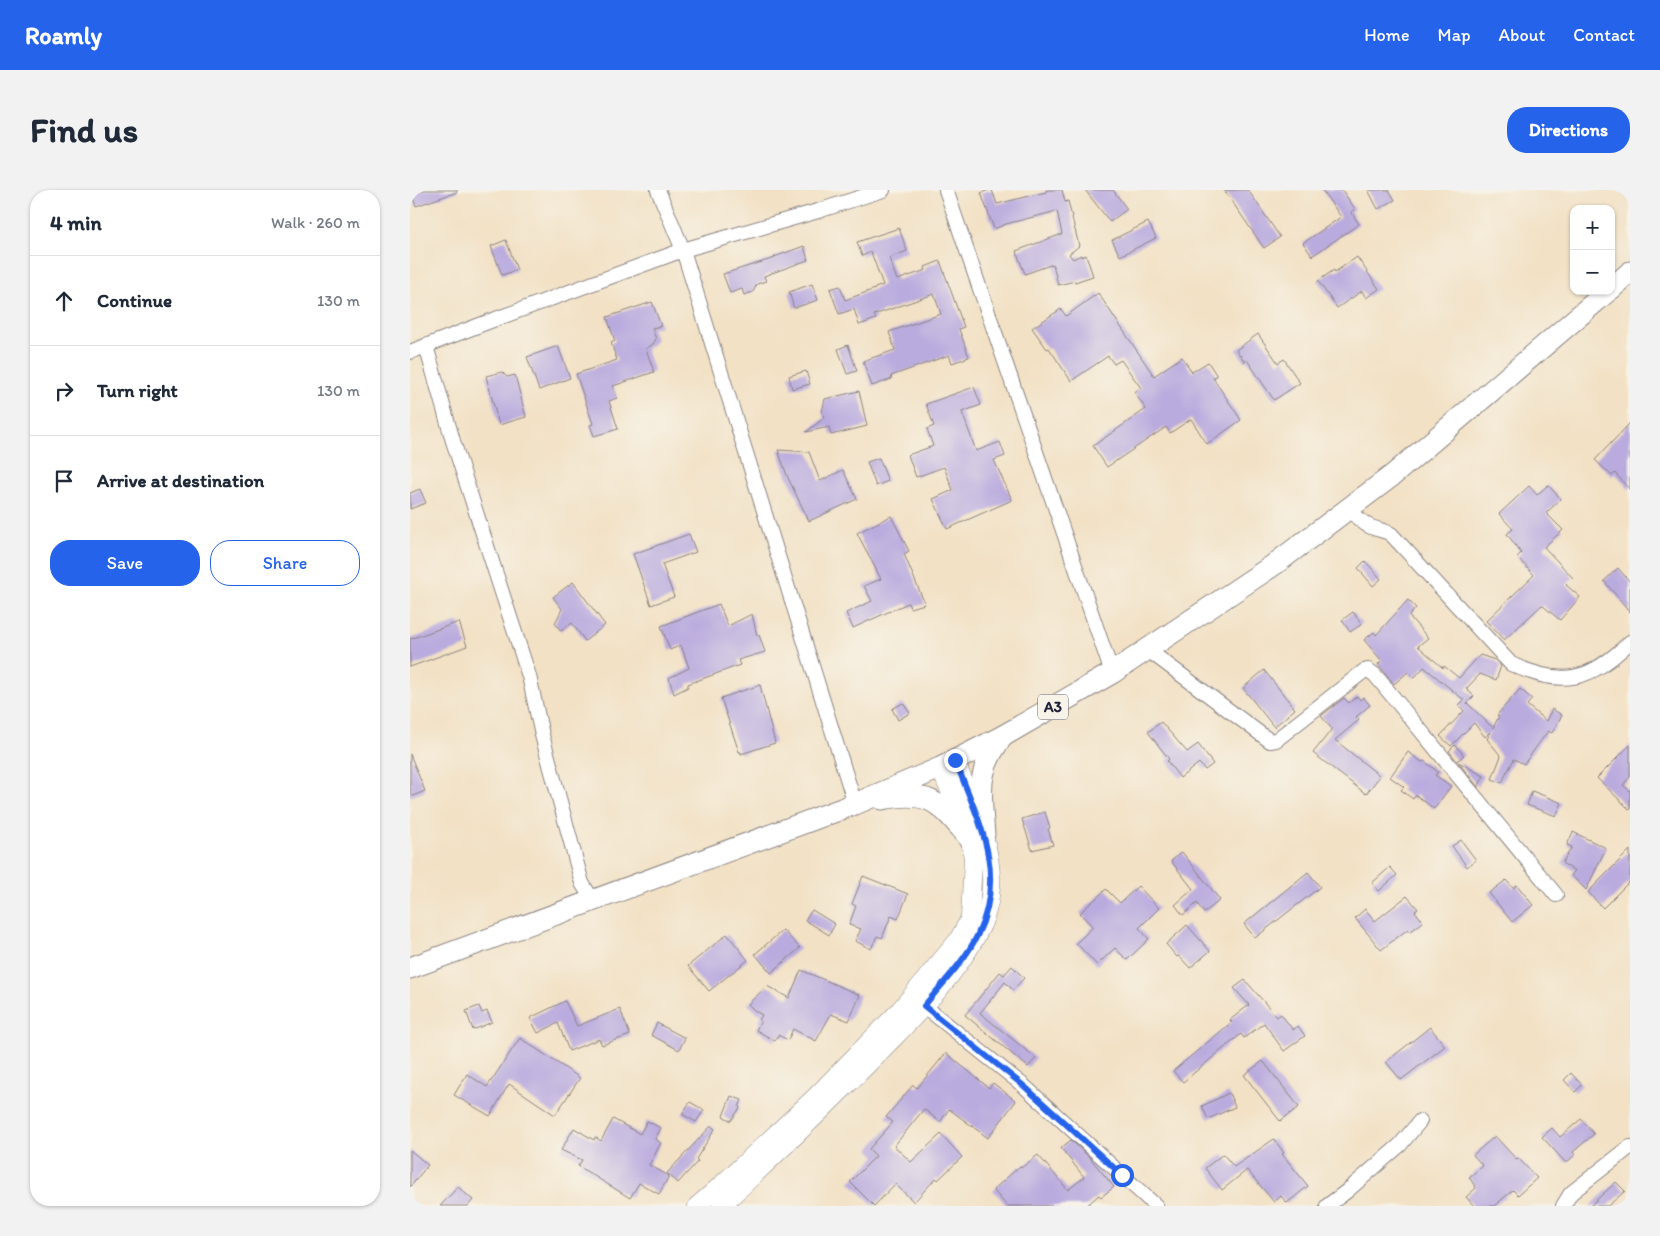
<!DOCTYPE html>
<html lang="en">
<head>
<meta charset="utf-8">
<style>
	:root { --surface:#fff; --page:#f2f2f3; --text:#1f2937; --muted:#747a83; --line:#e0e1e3; --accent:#2563eb }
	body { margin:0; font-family:Itim,sans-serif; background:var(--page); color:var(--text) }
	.controls { position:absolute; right:15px; top:15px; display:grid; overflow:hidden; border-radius:10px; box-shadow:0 1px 4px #0004 }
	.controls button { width:45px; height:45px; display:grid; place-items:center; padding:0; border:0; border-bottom:1px solid var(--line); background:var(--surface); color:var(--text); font:25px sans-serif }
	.stop { position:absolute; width:15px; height:15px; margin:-11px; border:4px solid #2563eb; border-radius:50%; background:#fff }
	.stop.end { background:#2563eb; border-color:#fff; box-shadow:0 1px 5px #0008 }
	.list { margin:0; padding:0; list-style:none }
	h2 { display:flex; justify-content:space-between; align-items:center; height:65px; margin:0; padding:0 20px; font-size:21px }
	h2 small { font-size:16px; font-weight:400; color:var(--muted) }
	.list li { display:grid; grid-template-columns:32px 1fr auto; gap:15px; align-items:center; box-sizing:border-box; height:90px; padding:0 20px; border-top:1px solid var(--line) }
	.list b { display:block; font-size:19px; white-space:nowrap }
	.list em { font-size:16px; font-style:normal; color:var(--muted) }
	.actions { display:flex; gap:10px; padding:15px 20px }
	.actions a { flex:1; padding:11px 0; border:1px solid var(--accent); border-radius:20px; text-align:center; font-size:18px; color:var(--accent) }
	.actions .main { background:var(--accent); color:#fff }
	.icon { flex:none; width:28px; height:28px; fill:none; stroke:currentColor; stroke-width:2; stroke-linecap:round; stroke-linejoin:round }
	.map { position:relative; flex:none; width:1220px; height:1016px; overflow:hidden; border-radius:20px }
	header { display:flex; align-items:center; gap:30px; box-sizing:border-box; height:70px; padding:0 25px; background:var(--accent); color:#fff }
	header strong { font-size:24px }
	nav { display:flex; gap:28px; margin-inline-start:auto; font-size:18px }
	.intro { display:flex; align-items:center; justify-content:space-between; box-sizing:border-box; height:120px; padding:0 30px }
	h1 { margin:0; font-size:35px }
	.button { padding:12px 22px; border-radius:20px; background:var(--accent); color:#fff; font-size:18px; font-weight:700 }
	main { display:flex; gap:30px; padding:0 30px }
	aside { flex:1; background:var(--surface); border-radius:20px; box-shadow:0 1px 4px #0004 }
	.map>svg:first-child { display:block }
	.building { fill:#baabde }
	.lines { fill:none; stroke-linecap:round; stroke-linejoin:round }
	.minor-casing { stroke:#8a8280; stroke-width:16 }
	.major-casing { stroke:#8a8280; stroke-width:19 }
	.highway-casing { stroke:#8a8280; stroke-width:23 }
	.minor { stroke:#fff; stroke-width:14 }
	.major { stroke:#fff; stroke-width:18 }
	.highway { stroke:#fff; stroke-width:21 }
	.route { stroke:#2563eb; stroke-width:6 }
	.labels { text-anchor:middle; stroke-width:5; stroke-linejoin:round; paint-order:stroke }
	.shield { fill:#f7f3e8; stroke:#62616f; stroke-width:1 }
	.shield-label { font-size:15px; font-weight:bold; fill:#22223b }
</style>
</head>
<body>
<header>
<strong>Roamly</strong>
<nav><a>Home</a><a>Map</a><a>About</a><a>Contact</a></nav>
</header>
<div class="intro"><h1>Find us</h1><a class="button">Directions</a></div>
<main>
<aside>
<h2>4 min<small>Walk · 260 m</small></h2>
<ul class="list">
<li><svg class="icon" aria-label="ahead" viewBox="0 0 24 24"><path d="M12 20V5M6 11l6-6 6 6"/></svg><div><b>Continue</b></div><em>130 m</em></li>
<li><svg class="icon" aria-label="right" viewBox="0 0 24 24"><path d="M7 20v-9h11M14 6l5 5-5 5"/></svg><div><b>Turn right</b></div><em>130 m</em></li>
<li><svg class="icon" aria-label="arrive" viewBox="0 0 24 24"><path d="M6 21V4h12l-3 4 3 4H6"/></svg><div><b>Arrive at destination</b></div></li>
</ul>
<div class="actions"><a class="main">Save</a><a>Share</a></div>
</aside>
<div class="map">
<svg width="1220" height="1016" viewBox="0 0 1220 1016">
	<rect width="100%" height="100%" fill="#f7f3e8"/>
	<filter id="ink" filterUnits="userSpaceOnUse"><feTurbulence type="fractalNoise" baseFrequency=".02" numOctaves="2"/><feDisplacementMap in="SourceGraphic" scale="10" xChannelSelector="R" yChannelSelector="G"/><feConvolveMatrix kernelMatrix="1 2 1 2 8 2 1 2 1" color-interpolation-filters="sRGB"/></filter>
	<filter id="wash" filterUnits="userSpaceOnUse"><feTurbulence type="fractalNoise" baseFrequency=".0096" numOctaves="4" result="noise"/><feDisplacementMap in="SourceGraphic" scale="20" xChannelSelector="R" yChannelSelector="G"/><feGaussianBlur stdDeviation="1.12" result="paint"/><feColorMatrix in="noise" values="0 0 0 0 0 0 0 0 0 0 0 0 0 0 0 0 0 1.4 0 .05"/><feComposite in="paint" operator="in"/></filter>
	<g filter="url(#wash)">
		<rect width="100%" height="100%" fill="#f2e1c5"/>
		<g id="blocks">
			<g class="building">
				<polygon points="0,0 47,0 47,2 6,16"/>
				<polygon points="579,0 582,0 587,14 636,2 636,0 652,0 655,12 658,11 669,56 659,64 663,69 671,65 671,67 676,65 683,86 665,92 665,91 648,95 643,74 615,84 606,61 652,44 647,21 596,34 584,39 571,3"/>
				<polygon points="675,0 703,0 717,19 700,32"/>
				<polygon points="814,0 838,0 870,47 854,58"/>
				<polygon points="912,0 932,0 945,19 941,22 949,34 902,66 893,53 931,27"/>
				<polygon points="958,0 979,0 985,10 968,19"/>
				<polygon points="738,32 746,48 710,66 702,50"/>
				<polygon points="489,38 497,61 479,68 487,90 516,80 515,77 530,71 554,137 549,139 559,167 542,173 539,165 481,186 482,189 462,196 453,171 485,160 479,142 531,124 524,104 464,125 466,129 449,135 444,119 429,124 420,99 430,96 435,110 465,99 465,98 473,95 461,62 452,66 447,52"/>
				<polygon points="96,50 107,80 92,85 81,56"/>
				<polygon points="394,56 398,70 354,86 356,91 347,94 343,102 334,105 332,99 320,103 313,84 365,68 364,67"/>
				<polygon points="947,67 969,99 956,108 952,101 927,118 908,91 924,80 925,82"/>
				<polygon points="402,94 408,110 384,118 379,102"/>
				<polygon points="688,103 744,186 772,167 782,182 798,172 807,186 803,188 831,230 797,254 781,229 760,243 756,237 697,277 683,256 736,219 724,202 731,198 711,170 704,174 698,166 661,191 639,158 637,159 622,138 651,119 656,126"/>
				<polygon points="242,112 251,136 242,138 246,149 243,154 236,159 244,182 203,196 207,208 199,211 208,239 184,246 180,235 183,234 166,184 207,170 201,153 205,151 197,127"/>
				<polygon points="848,144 868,173 874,169 890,193 864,210 837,170 835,172 826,160"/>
				<polygon points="438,155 447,181 437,184 428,159"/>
				<polygon points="148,156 160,188 129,200 117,167"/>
				<polygon points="396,181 400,194 382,199 379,186"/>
				<polygon points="92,182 97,187 105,185 116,227 89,235 76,186"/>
				<polygon points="564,197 571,215 552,222 566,261 590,252 595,266 584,270 602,310 537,339 523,309 543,300 534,277 506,287 498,265 523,256 517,239 524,236 516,214"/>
				<polygon points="449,201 457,236 421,245 419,237 396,242 414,228 412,222 415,209"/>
				<polygon points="1220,233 1220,300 1205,283 1202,286 1185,270"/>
				<polygon points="368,260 399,262 410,291 433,280 447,309 399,331 378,288"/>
				<polygon points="469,268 478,291 466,296 457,272"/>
				<polygon points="1138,295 1151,309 1136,323 1153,340 1134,357 1163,388 1156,395 1170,407 1150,430 1132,415 1094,450 1076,431 1124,385 1107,367 1111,363 1097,344 1103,339 1089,324 1119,296 1127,305"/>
				<polygon points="10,299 16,313 0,319 0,303"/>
				<polygon points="481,326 499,361 494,364 515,414 500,418 498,413 443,438 436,423 462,411 454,396 471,389 447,343"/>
				<polygon points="279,344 286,362 252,374 264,407 241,415 223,364"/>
				<polygon points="955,371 971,389 963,396 948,378"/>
				<polygon points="1208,378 1220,392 1220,422 1194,391"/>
				<polygon points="163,392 195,435 175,451 162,433 151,441 145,433 152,419 143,407"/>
				<polygon points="998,410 1006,418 999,426 1018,448 1008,456 1033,478 1034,476 1049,488 1070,465 1085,470 1091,476 1086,490 1070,484 1056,499 1064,506 1057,513 1083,538 1089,526 1087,525 1110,499 1122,509 1117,515 1136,531 1142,519 1152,525 1142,543 1138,541 1114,574 1104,569 1098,581 1097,581 1092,593 1082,589 1091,566 1077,549 1081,541 1075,547 1064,533 1041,556 1030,546 1054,521 1049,515 1054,510 1014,477 1004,488 998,482 984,494 968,474 972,471 954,450 964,442 966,445"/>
				<polygon points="309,414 318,436 342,424 347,446 349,445 355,462 328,470 330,475 278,494 278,497 264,504 259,488 279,478 271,455 260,460 251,436"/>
				<polygon points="943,422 952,434 940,442 932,430"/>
				<polygon points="49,432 57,456 0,477 0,449"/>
				<polygon points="854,480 885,519 864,537 833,498"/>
				<polygon points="350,495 365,553 331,564 331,562 329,562 311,508"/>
				<polygon points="947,506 950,510 953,507 960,515 946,527 949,530 925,550 970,586 956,604 903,563 922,539 911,526 934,508 939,513"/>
				<polygon points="493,513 500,523 488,530 482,519"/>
				<polygon points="751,532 777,562 788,554 803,574 795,580 789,573 770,588 757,571 759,569 738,542"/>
				<polygon points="1045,555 1054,565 1047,571 1039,561"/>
				<polygon points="1220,555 1220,587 1213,595 1220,601 1220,620 1187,588"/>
				<polygon points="998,562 1012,572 1014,571 1028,582 1025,585 1041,596 1024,619 1006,605 1003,609 991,600 994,597 980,587"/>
				<polygon points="0,564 15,601 0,607"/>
				<polygon points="1048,572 1074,586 1068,597"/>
				<polygon points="1122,601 1152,613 1146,626 1117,615"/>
				<polygon points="635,622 640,638 638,639 643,655 622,660 612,629"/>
				<polygon points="1163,642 1196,658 1176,700 1161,685 1165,681 1152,673 1162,657 1157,655"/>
				<polygon points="1051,650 1066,670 1057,677 1042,656"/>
				<polygon points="1220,660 1220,691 1193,718 1178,702"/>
				<polygon points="772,662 810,710 794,723 787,713 773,725 765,715 783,699 761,671"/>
				<polygon points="980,677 987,685 969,701 962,693"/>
				<polygon points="898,682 910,697 845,748 834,734"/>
				<polygon points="453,686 498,704 488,729 481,726 472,748 467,746 461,759 445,751 451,739 439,735 446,716 442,714"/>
				<polygon points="1096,690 1103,698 1107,695 1123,715 1102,732 1079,703"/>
				<polygon points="728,696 749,718 729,738 739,749 717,770 705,758 687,775 666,753 683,737 670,723 696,699 710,713"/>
				<polygon points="997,706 1008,719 1005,721 1013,732 1000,742 998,739 971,760 945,728 955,719 965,731"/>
				<polygon points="402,720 425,734 419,745 395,730"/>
				<polygon points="777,735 800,761 780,778 769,766 767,767 756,754"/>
				<polygon points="373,740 390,758 361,783 345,764"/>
				<polygon points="317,744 338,770 299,801 278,776"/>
				<polygon points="602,776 614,788 603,800 595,792 570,823 626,868 618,877 555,825 590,782 594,785"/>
				<polygon points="391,780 450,805 439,831 421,824 406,851 383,839 378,850 368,845 365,851 346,840 351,831 349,830 352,825 345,821 338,814 357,796 379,808"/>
				<polygon points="835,790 867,827 871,824 883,840 888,836 895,846 874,861 854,833 834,848 831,844 773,892 763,881 822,832 820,830 839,815 824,798"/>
				<polygon points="155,811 167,836 210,819 220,845 192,855 189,849 159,861 148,833 128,843 120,828"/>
				<polygon points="69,816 72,823 77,821 82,832 63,840 56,821"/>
				<polygon points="247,833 275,848 269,860 241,845"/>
				<polygon points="1020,837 1035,856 991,890 976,872"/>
				<polygon points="110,848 170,888 145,925 99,894 80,926 44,905 57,884 77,897"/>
				<polygon points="536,863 579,898 583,893 606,911 578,948 539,919 530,932 514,919 484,956 501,972 531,944 552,967 528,990 526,988 504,1012 485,994 464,1016 440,992 466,966 459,959 483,932 476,927 503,895 507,898"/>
				<polygon points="853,871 889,917 870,931 834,885"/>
				<polygon points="1161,883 1172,895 1165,902 1154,890"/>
				<polygon points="819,903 825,917 798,929 792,916"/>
				<polygon points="321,906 332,910 329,917 330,918 321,931 313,926"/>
				<polygon points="280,912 294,920 286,932 272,924"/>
				<polygon points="203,929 230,944 237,931 251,938 245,949 251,953 239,975 259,986 249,1004 229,993 220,1008 168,976 172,970 151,960 164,938 184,950 185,947 191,951"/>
				<polygon points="1171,929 1184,944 1163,962 1165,965 1156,973 1132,947 1142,938 1150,947"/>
				<polygon points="301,936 305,939 286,969 288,971 268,993 257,983"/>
				<polygon points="1085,946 1106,969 1108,968 1127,988 1108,1005 1103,1000 1084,1016 1064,1016 1056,1007 1066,998 1059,987 1073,976 1063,965"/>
				<polygon points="864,949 874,963 872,964 898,996 877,1013 871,1006 864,1012 837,980 812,1000 795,978 813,964 824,977"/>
				<polygon points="661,950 680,968 704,997 691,1007 689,1005 676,1016 597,1016 583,1000 610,976 611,978 628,965 658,1000 674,987 651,958"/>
				<polygon points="0,960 18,975 0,997"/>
				<polygon points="1206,992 1215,1001 1198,1016 1180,1016"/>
				<polygon points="48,997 63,1010 58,1016 30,1016"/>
			</g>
		</g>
	</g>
	<g filter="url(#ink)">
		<use href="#blocks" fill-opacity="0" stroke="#8a8280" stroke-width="1"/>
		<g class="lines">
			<g class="minor-casing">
				<g id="minor">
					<polyline points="248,0 273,60 445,614"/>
					<polyline points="536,0 702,483"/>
					<polyline points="16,156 43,251 119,486 132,545 172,693 183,711"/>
					<polyline points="0,162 75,133 273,60 408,21 473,0"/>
					<path d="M939,318C945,326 952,333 961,337C968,340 974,340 981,344L1101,474C1154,498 1179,491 1220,452"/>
					<polyline points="738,460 860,551 866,550 954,481 958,480 965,485 1146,705"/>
					<polyline points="514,816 614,896 746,1016"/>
					<polyline points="917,1016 937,1001 990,955 1010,931"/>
					<polyline points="1153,1016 1161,1003 1220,957"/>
				</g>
			</g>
			<g class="major-casing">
				<g id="major">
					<polyline points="287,1016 310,996 405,907 488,822 548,750 560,728 563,669 560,649 530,578"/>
					<path d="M311,1016C367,964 421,912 474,858C507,824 543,789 566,747C574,733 580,714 581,697C583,653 561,611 545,570"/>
				</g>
			</g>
			<g class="highway-casing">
				<g id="highway">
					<polyline points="1201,99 1220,82"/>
					<path d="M472,609C522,599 530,614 560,649"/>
					<path d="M574,645C571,604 565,581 593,546"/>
					<polyline points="0,778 445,614 530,578 593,546 702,483 865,374 983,285 1198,101"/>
				</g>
			</g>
			<use href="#minor" class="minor"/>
			<use href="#major" class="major"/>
			<use href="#highway" class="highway"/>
		</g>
	</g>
	<g class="lines" filter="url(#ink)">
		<path class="route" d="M545,570C568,629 598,683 567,746C554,772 532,794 514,816L614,896L712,985"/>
	</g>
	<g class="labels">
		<rect class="shield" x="628" y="504.5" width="30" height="25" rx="4"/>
		<g class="shield-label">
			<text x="643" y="522">A3</text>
		</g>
	</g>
</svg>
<div class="controls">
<button>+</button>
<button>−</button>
</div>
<div class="stop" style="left:712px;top:985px"></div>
<div class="stop end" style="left:545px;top:570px"></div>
</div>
</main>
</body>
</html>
